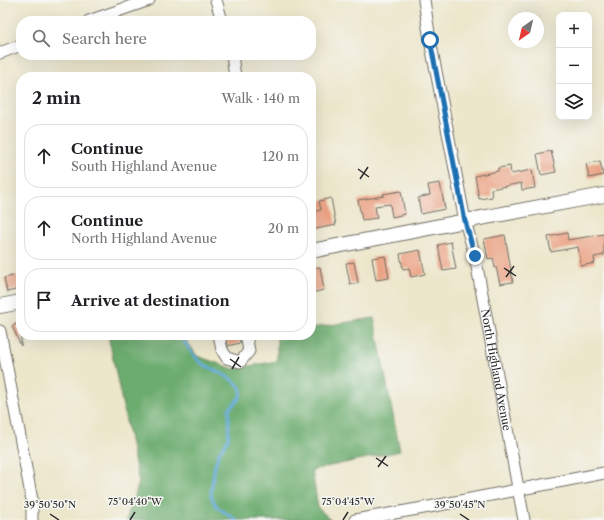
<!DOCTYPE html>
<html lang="en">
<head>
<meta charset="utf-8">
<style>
	:root { --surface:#fff; --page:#f6f6f6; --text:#202124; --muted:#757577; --line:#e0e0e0 }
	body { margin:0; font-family:"Libre Caslon Text",serif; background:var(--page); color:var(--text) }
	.controls { position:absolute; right:12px; top:12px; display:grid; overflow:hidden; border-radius:8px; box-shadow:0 4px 16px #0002 }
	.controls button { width:36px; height:36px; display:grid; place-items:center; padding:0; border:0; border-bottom:1px solid var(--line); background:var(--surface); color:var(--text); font:20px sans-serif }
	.compass { position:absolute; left:508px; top:12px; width:36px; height:36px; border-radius:50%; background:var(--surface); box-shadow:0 4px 16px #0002; rotate:214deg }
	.stop { position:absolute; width:12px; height:12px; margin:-9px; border:3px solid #1f6fb2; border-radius:50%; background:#fff }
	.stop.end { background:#1f6fb2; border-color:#fff; box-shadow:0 1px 4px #0008 }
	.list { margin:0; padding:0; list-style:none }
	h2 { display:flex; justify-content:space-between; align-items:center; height:52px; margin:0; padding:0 16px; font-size:17px }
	h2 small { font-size:13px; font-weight:400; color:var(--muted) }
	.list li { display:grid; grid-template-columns:26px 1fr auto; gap:12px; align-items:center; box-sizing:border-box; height:64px; margin:0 8px 8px; padding:0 8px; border:1px solid var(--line); border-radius:16px }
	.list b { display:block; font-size:15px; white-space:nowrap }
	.list p { margin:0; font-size:13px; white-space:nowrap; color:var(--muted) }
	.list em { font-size:13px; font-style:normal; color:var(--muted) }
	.icon { flex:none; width:22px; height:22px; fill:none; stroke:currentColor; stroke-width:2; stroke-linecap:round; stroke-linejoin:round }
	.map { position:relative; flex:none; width:604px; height:520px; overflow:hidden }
	.search { position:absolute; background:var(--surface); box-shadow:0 4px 16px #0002; left:16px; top:16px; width:300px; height:44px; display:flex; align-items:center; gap:10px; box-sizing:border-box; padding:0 14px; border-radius:16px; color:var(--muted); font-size:15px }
	.panel { position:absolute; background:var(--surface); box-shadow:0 4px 16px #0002; left:16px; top:72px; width:300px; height:268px; border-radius:16px }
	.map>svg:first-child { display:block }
	.forest { fill:#6cac6e; stroke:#4c6c4c }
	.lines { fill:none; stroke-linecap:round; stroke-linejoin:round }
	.stream { stroke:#65abdb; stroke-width:3 }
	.building { fill:#eba182 }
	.minor-casing { stroke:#6f6c63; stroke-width:13 }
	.major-casing { stroke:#6f6c63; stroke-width:16 }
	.minor { stroke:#fff; stroke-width:11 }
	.major { stroke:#fff; stroke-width:14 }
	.route { stroke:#1f6fb2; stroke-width:5 }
	.ticks { fill:none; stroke:#2b2b2b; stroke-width:1.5 }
	.labels { text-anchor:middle; stroke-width:3; stroke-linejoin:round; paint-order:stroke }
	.street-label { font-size:11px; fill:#2b2b2b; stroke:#f6f6f2 }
	.ticks-label { font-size:10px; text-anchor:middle; fill:#2b2b2b; stroke:#f6f6f2; stroke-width:3; stroke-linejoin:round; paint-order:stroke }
</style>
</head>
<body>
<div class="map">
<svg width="604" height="520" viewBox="0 0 604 520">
	<rect width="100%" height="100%" fill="#f6f6f2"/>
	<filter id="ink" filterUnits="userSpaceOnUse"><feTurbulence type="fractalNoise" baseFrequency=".025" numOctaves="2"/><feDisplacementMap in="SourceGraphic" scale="8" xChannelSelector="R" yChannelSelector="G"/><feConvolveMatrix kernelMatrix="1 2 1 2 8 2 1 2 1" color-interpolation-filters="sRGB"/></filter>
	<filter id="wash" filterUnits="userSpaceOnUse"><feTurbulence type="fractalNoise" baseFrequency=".012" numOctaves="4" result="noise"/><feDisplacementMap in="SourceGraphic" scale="16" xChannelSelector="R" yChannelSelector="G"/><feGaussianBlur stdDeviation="0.9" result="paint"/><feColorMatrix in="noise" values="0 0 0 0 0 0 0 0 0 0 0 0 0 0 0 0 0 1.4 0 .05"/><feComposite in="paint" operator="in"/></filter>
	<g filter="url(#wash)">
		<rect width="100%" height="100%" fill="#ece6ca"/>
		<polygon class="forest" points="374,318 400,451 312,470 318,508 331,520 126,520 139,483 108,335 183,335 197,356 234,369 277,361 277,335 311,335 311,328"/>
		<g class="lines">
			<path class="stream" d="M180,335C186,344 191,354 200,362C209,369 242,380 241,392C241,400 233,404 229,409V427L228,439L219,453L215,465L211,491V496L214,502L217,507L236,520"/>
		</g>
		<g id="blocks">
			<g class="building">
				<polygon points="551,151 556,172 541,175 537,154"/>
				<polygon points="600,161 603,175 589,178 586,164"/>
				<polygon points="510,166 511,174 532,170 535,188 522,190 521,183 491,189 492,197 479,199 475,176 498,171 498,168"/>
				<polygon points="440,183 445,209 421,214 418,198 430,195 428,185"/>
				<polygon points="401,191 405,214 392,217 390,204 375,206 377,218 362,220 358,200 384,196 383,194"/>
				<polygon points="331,198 336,225 311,230 311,212 321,210 319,201"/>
				<polygon points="567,233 568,240 604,234 604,255 594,257 595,263 581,266 578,247 551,252 548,237"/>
				<polygon points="505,235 513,282 500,284 496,267 495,268 493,258 488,259 484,239"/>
				<polygon points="451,242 456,269 443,271 438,245"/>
				<polygon points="420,250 425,274 411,277 409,268 403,269 400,254"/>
				<polygon points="385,256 389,278 376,280 372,258"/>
				<polygon points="354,262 358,283 350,284 346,263"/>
				<polygon points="320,267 324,290 311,293 311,268"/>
				<polygon points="17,275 20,289 7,292 4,278"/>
				<polygon points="21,322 21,346 12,326"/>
				<polygon points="226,335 239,335 240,343 228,346"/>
			</g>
		</g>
	</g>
	<g filter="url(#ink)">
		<use href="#blocks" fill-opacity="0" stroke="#6f6c63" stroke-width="1"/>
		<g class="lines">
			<g class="minor-casing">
				<g id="minor">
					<polyline points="216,0 222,21"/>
					<path id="s1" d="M424,0L430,40L465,221L475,256L524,520"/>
					<polyline points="89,21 149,0"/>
					<polyline points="0,53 21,45"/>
					<polyline points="232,55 235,77"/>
					<polyline points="0,331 32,500 32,520"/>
					<polyline points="219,335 222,350 227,358 240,362 249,351 246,335"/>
					<polyline points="355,520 429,507 604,473"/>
				</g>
			</g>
			<g class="major-casing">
				<g id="major">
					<polyline points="311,251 465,221 604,195"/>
					<polyline points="0,306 21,302"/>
				</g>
			</g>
			<use href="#minor" class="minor"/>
			<use href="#major" class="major"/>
		</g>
	</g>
	<g class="lines" filter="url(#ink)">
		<polyline class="route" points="430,40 465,221 475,256"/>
	</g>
	<path class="ticks" d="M358,169L369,177M360,179L368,167M504,268L516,276M506,277L514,266M230,359L241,367M232,369L239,357M376,458L388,466M378,467L386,456M50,514L59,520M460,514L469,520M130,520L135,512M343,520L348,512"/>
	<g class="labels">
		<g class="street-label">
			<text dy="4" stroke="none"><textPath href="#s1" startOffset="377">North Highland Avenue</textPath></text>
		</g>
	</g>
	<g class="ticks-label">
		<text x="135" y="505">75°04'40"W</text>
		<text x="348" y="505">75°04'45"W</text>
		<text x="50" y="508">39°50'50"N</text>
		<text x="460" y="508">39°50'45"N</text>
	</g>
</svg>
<div class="controls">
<button>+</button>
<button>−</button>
<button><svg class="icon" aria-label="layers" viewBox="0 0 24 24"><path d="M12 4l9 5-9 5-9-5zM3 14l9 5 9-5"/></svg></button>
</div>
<svg class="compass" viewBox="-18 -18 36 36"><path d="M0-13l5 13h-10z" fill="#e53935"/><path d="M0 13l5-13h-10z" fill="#757577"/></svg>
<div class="stop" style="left:430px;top:40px"></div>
<div class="stop end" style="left:475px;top:256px"></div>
<div class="search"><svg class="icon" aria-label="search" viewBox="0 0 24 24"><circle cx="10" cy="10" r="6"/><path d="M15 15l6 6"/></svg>Search here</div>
<section class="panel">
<h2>2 min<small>Walk · 140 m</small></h2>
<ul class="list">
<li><svg class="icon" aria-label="ahead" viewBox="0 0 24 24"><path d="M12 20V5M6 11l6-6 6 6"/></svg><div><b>Continue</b><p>South Highland Avenue</p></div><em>120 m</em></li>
<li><svg class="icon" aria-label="ahead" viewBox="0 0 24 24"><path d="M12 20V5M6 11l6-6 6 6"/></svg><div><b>Continue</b><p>North Highland Avenue</p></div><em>20 m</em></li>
<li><svg class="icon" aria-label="arrive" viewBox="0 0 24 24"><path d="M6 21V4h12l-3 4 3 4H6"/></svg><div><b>Arrive at destination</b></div></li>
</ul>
</section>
</div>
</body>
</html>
